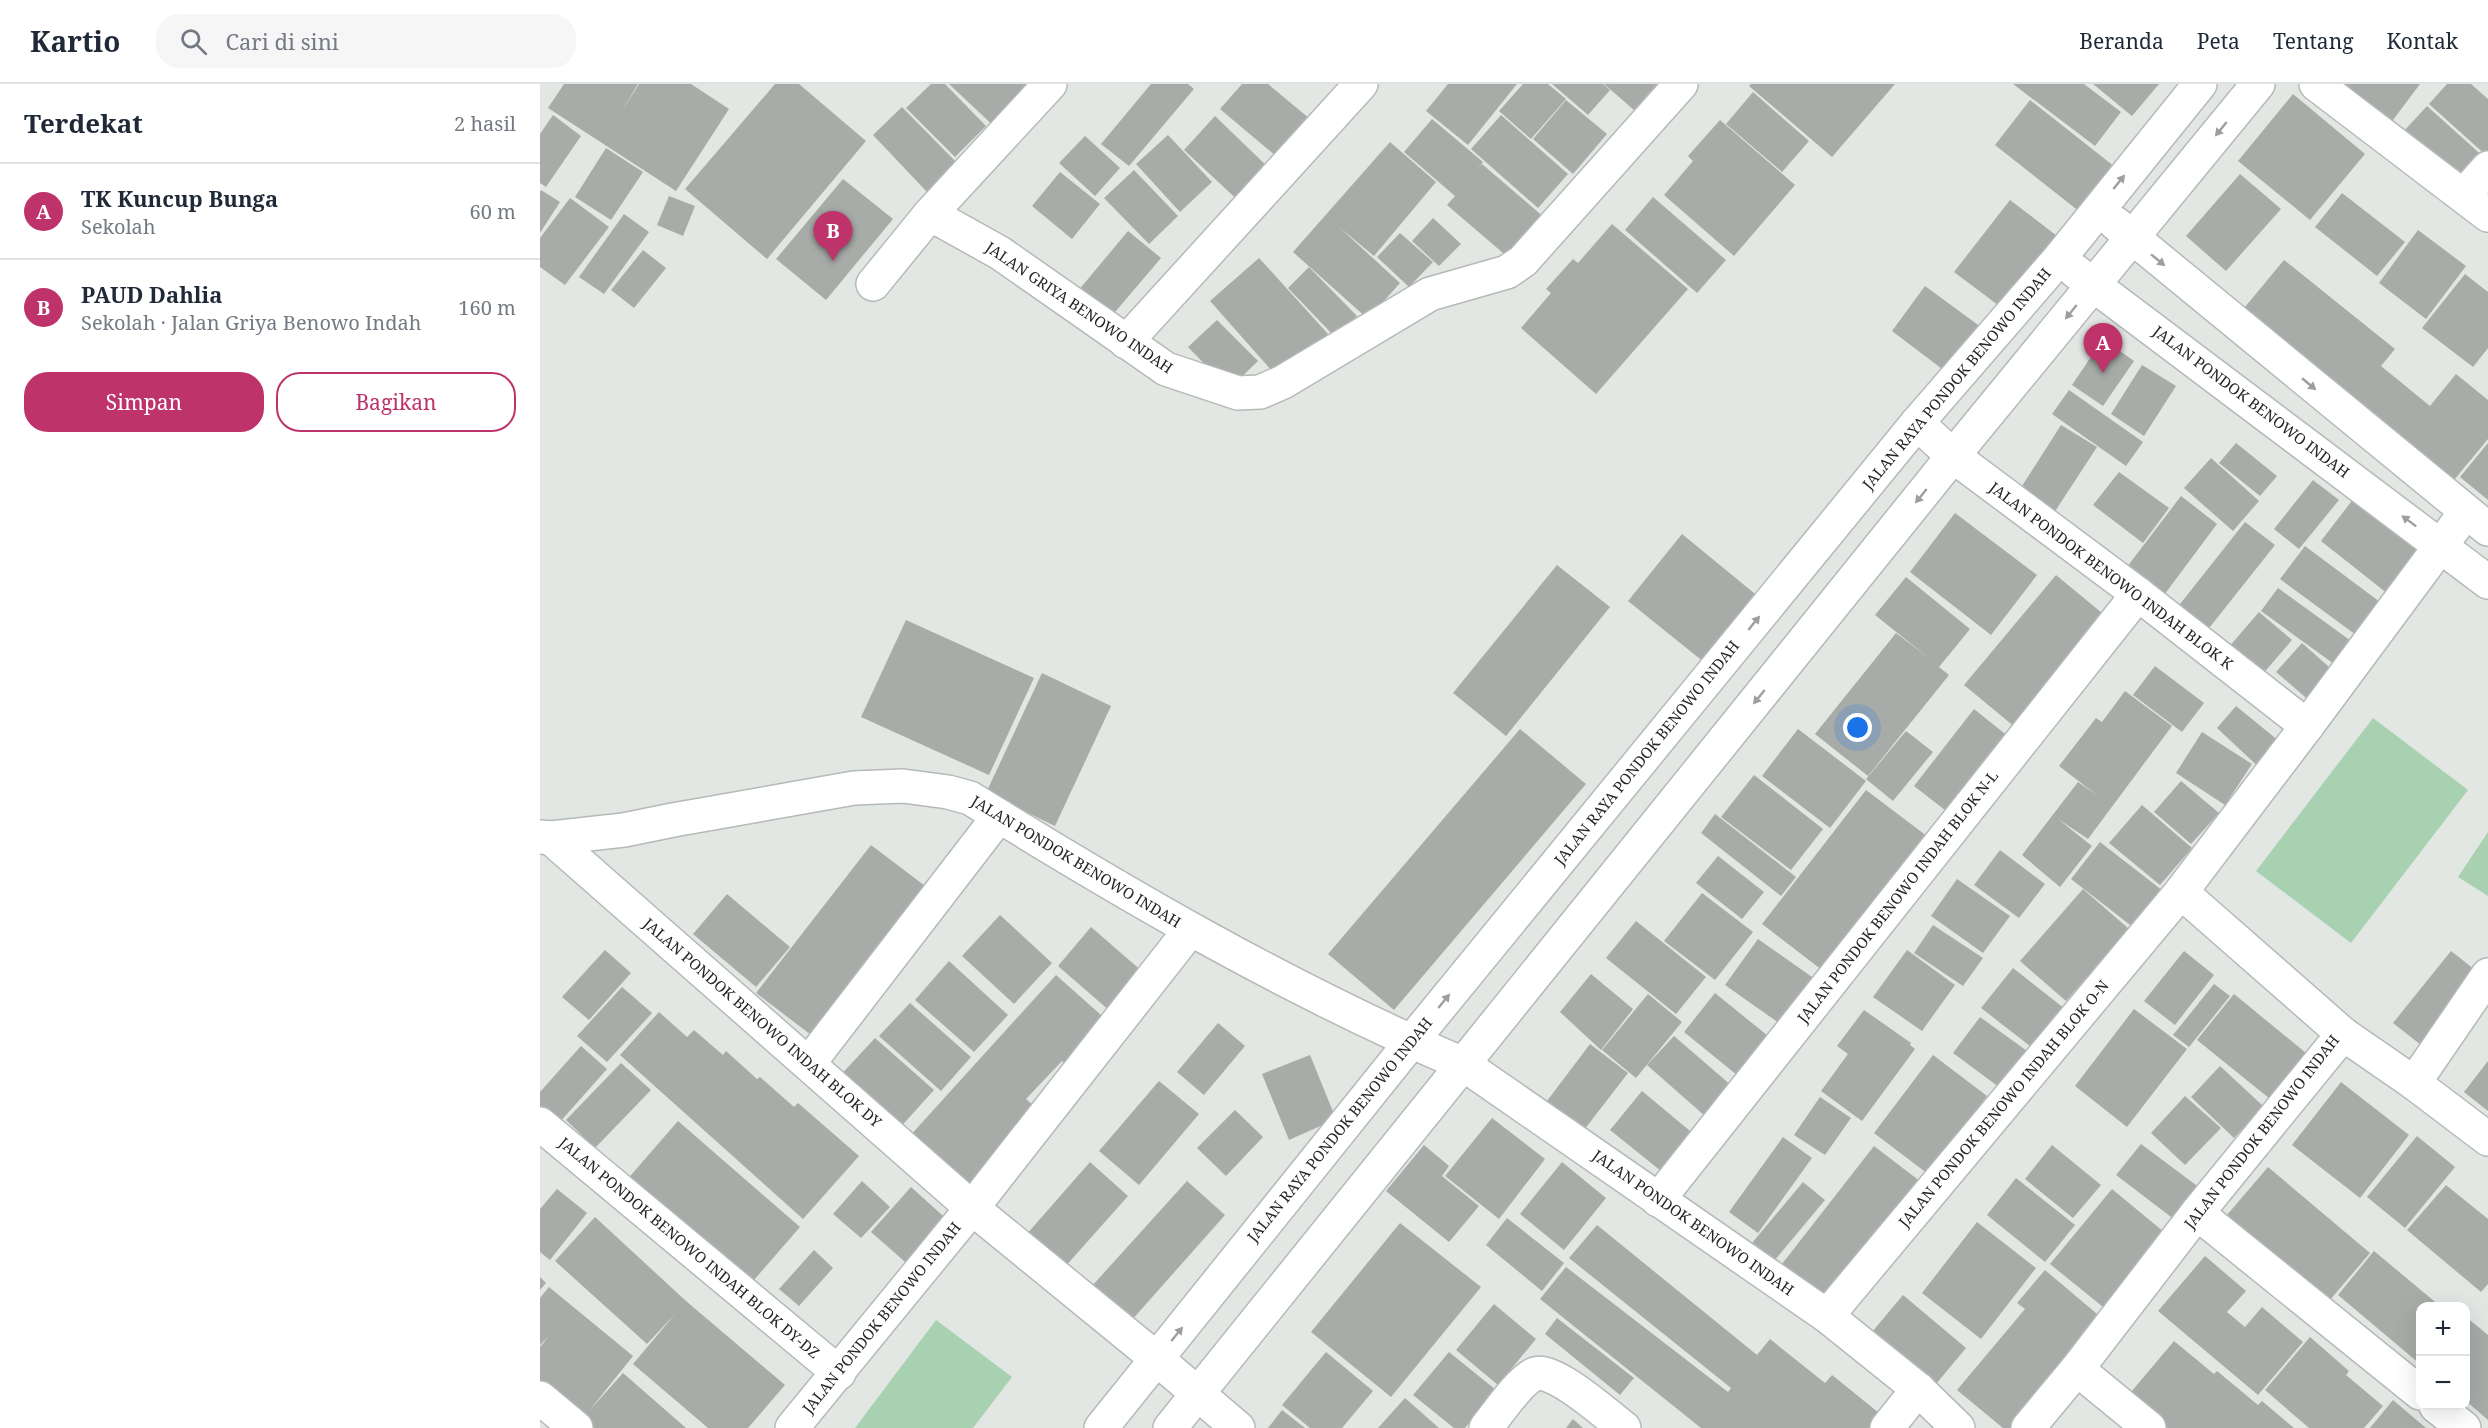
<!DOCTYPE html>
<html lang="id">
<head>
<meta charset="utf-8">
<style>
	:root { --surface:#fff; --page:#f6f6f7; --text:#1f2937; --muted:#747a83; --line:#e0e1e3; --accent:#be336a }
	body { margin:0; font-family:"Noto Serif",serif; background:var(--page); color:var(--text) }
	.controls { position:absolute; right:18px; bottom:18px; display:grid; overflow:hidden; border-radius:12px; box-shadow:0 6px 24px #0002 }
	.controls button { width:54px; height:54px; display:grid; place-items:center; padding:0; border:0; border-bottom:2px solid var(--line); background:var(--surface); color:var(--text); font:30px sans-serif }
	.you { position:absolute; left:1318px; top:644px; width:21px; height:21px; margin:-15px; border:4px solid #fff; border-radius:50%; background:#1a73e8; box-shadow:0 0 0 9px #1a73e833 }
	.badge { display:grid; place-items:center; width:39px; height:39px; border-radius:50%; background:var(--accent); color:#fff; font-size:20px; font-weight:700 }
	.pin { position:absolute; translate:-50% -50px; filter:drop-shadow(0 2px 3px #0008) }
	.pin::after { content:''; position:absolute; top:32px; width:21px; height:18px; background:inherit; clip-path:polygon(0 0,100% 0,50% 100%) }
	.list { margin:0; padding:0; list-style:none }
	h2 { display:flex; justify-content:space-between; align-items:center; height:78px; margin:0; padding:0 24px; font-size:26px }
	h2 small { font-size:20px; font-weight:400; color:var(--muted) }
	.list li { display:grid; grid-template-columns:39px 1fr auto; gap:18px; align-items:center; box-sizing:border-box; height:96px; padding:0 24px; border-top:2px solid var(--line) }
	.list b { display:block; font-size:22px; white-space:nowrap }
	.list p { margin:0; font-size:20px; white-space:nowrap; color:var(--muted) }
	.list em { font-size:20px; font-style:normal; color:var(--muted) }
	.actions { display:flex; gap:12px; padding:18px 24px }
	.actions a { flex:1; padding:14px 0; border:2px solid var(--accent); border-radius:24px; text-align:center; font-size:21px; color:var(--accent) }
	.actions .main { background:var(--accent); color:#fff }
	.icon { flex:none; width:33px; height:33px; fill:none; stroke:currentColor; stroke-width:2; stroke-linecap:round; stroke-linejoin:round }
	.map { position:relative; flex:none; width:1948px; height:1344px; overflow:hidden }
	header { display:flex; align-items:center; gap:36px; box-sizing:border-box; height:84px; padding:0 30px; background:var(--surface); border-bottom:2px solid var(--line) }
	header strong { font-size:28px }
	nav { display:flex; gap:33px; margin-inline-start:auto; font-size:21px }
	.search { width:420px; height:54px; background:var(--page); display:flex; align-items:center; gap:15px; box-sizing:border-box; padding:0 21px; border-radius:24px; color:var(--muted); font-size:22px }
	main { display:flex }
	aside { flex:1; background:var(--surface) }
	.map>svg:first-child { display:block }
	.green { fill:#a7d1b0 }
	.building { fill:#a8aca8 }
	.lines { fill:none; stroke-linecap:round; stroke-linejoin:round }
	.street-casing { stroke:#b5bab6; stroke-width:36 }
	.street { stroke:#fff; stroke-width:33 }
	.oneway { fill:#9d9e9d }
	.labels { text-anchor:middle; stroke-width:4.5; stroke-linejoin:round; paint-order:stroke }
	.street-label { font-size:15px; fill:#252726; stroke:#fff }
</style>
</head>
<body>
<header>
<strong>Kartio</strong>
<div class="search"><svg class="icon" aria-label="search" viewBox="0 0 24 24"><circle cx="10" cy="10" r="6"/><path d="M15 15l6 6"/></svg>Cari di sini</div>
<nav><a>Beranda</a><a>Peta</a><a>Tentang</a><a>Kontak</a></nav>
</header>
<main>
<aside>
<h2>Terdekat<small>2 hasil</small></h2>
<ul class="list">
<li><span class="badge">A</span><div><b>TK Kuncup Bunga</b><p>Sekolah</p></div><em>60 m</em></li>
<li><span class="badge">B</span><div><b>PAUD Dahlia</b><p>Sekolah · Jalan Griya Benowo Indah</p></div><em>160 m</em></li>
</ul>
<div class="actions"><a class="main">Simpan</a><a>Bagikan</a></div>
</aside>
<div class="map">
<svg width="1948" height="1344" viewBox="0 0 1948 1344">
	<rect width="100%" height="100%" fill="#e2e7e3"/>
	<g class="green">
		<polygon points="1833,634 1928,706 1811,859 1716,787"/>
		<polygon points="1948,748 1948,812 1918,793"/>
		<polygon points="396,1236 472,1293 433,1344 315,1344"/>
	</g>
	<g class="building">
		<polygon points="24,0 98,0 81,29 99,0 151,0 189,25 136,107 8,24"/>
		<polygon points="235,0 259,0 326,57 227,175 145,105"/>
		<polygon points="391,0 405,0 446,42 415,73 366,24"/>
		<polygon points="409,0 489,0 459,47"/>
		<polygon points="611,0 648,0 654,5 589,82 561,60"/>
		<polygon points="702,0 728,0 776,40 743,78 680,25"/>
		<polygon points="908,0 977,0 928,61 886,27"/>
		<polygon points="983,0 1008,0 1026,15 991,55 959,27"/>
		<polygon points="1012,0 1063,0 1070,6 1048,31"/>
		<polygon points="1064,0 1117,0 1094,26"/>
		<polygon points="1211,0 1355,0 1292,73 1209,2"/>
		<polygon points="1473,0 1544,0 1581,28 1555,62"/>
		<polygon points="1553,0 1619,0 1592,32"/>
		<polygon points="1786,0 1880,0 1847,44"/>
		<polygon points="1907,0 1931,0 1948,15 1948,73 1889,20"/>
		<polygon points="1213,8 1269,57 1242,88 1186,40"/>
		<polygon points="1753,10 1825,70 1770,136 1698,77"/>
		<polygon points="1026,16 1067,50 1033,90 993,55"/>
		<polygon points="1490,16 1575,83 1540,128 1455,61"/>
		<polygon points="1887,22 1947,76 1924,101 1864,47"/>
		<polygon points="362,23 418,80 388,109 333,51"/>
		<polygon points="13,31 41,52 6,103 0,99 0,50"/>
		<polygon points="961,31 1028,90 998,124 931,65"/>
		<polygon points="675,32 735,90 704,122 644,66"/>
		<polygon points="892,35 943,78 937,86 942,80 1005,134 970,175 907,121 915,112 864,68"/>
		<polygon points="1180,36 1255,101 1194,172 1124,111 1153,77 1148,72"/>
		<polygon points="628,51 672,98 640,128 596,80"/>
		<polygon points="545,52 580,84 555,112 519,79"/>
		<polygon points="850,58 896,98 834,172 799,143 860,199 828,235 753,168"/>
		<polygon points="66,64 103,88 71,136 35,113"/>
		<polygon points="594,86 638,132 609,160 564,114"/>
		<polygon points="520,88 560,120 532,155 492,122"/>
		<polygon points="1700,90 1741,125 1686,187 1646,152"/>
		<polygon points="303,95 353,135 286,216 236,175"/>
		<polygon points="1,106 20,118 0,149 0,108"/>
		<polygon points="1802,109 1865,158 1837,192 1775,143"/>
		<polygon points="129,112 155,122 143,152 117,141"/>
		<polygon points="1113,113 1186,176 1157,209 1085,146"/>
		<polygon points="30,114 69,143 25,201 0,183 0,154"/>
		<polygon points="1470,116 1525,158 1470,230 1414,188"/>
		<polygon points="84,130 109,148 64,210 39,193"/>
		<polygon points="893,134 921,160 899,182 872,157"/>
		<polygon points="1072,140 1148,205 1056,310 981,244 1011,209 1006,205 1033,175 1038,179"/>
		<polygon points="1878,146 1926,182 1886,235 1839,199"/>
		<polygon points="588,147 621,174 570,234 538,207"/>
		<polygon points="860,149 893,178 869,203 837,173"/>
		<polygon points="103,166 126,184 94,224 71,206"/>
		<polygon points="719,174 788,250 739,295 670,217"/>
		<polygon points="1744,176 1855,265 1841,282 1890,322 1916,290 1948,316 1948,355 1914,396 1700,229"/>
		<polygon points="769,183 817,232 795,253 748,204"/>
		<polygon points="1925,190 1948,208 1948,264 1933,283 1882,244"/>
		<polygon points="1385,202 1449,249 1414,294 1352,247"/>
		<polygon points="677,236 718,277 689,305 648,263"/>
		<polygon points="1563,255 1594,277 1563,322 1532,301"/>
		<polygon points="1602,281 1636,302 1604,352 1571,330"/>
		<polygon points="1529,306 1603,358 1586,382 1512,330"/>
		<polygon points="1521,341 1557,363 1510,435 1475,413"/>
		<polygon points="1696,359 1737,392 1720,412 1679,379"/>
		<polygon points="1948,359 1948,416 1920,393"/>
		<polygon points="1671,374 1719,417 1693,447 1644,404"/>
		<polygon points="1579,388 1629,424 1603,459 1553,421"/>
		<polygon points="1773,396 1799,416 1759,465 1734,445"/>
		<polygon points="1641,412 1677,440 1624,511 1587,483"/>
		<polygon points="1814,414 1881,467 1848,510 1781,457"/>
		<polygon points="1415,429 1497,491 1451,551 1370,488"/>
		<polygon points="1705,438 1735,461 1658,558 1629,534"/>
		<polygon points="1142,450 1220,514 1165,579 1088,517"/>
		<polygon points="1765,462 1840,518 1816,551 1740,495"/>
		<polygon points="1017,481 1070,523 966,652 913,609"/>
		<polygon points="1516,491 1568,534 1476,644 1424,601"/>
		<polygon points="1366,493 1430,545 1399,583 1409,591 1328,692 1275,650 1356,549 1390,575 1335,531"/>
		<polygon points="1738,504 1811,557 1794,580 1721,527"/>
		<polygon points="1719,528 1752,556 1715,599 1682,571"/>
		<polygon points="366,536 494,594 449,691 321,633"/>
		<polygon points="1762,559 1797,590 1772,619 1736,588"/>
		<polygon points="1615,582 1664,619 1642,648 1593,611"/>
		<polygon points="502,589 571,622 515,742 446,709"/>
		<polygon points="1585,607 1632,642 1548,755 1518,735 1552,762 1520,803 1482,771 1538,698 1558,712 1519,682 1556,634 1562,638"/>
		<polygon points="1696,622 1745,662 1725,689 1677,644"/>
		<polygon points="1434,625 1474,657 1414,733 1374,702"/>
		<polygon points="980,645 1046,700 854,926 788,870"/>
		<polygon points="1258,645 1326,697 1290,744 1222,692"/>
		<polygon points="1366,647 1393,668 1353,717 1326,695"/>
		<polygon points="1662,648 1712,680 1685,721 1636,689"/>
		<polygon points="1214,691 1283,745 1251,786 1181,733"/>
		<polygon points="1641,697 1679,729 1651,760 1614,728"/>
		<polygon points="1326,706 1396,759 1291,893 1222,840"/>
		<polygon points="1602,721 1652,764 1620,801 1569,759"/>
		<polygon points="1175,730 1256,793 1241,812 1161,749"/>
		<polygon points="1560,758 1632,814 1603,851 1531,795"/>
		<polygon points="331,761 397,811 283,960 216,909"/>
		<polygon points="1460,766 1505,800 1479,834 1434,801"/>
		<polygon points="1178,772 1224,808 1202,835 1156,799"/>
		<polygon points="1417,795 1470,832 1443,869 1391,832"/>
		<polygon points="1543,805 1589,845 1526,917 1480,877"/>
		<polygon points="1162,809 1213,848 1175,896 1124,857"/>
		<polygon points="187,810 250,863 216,903 153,850"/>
		<polygon points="460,831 512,879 474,920 422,872"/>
		<polygon points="1096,837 1166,893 1136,930 1066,874"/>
		<polygon points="1393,841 1443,874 1423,902 1374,869"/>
		<polygon points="551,843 604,889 571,928 518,882"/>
		<polygon points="1218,855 1279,898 1246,944 1185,901"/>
		<polygon points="65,866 91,889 49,936 22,913"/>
		<polygon points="1367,866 1415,901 1382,947 1333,913"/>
		<polygon points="1644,867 1674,891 1635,941 1604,917"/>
		<polygon points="1911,867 1939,889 1881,961 1853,939"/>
		<polygon points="409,877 468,931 434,968 375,916"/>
		<polygon points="1473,884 1534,932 1503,972 1441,924"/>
		<polygon points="1051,890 1093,925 1061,966 1020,928"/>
		<polygon points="516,891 570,939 529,984 522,977 486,1015 502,1029 431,1110 368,1054"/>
		<polygon points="1674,900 1690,912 1649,963 1633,951"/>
		<polygon points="82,903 112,929 67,978 37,952"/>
		<polygon points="1175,909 1228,952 1197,991 1144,948"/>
		<polygon points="1108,910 1142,938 1096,994 1062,966"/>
		<polygon points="1694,910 1777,978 1740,1023 1657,956"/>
		<polygon points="370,919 431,973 401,1007 339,952"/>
		<polygon points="1594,925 1647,965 1587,1043 1535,1002"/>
		<polygon points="1324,926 1371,959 1370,961 1375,965 1322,1037 1281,1007 1308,970 1297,962"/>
		<polygon points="119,928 147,953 154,946 183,971 186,967 217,995 220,993 254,1023 258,1019 319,1072 263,1135 80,971"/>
		<polygon points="1440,933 1494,972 1467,1009 1413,969"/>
		<polygon points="678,939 705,962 664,1011 637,988"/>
		<polygon points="1134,952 1200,1009 1174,1040 1107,981"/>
		<polygon points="335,954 394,1006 357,1047 298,994"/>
		<polygon points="1050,960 1088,989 1044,1046 1007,1017"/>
		<polygon points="41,962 67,985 19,1039 0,1022 0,1008"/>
		<polygon points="770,971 796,1035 749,1056 722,990"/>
		<polygon points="1393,971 1447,1012 1388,1090 1334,1049"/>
		<polygon points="1948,977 1948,1027 1924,1008"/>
		<polygon points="81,979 111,1006 55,1064 26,1036"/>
		<polygon points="1680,982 1723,1022 1694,1054 1651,1013"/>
		<polygon points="619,997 659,1030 599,1101 559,1067"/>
		<polygon points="1801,998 1869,1051 1820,1114 1752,1061"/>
		<polygon points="1102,1007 1162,1057 1131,1095 1070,1046"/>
		<polygon points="1645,1012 1681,1044 1645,1081 1611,1049"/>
		<polygon points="1280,1013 1311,1034 1285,1071 1254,1051"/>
		<polygon points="695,1026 723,1053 686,1092 657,1064"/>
		<polygon points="952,1034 1005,1075 959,1135 905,1092"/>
		<polygon points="138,1037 260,1143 207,1204 85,1098"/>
		<polygon points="1877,1052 1915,1083 1865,1144 1827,1113"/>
		<polygon points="1243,1053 1272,1074 1218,1149 1189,1128"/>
		<polygon points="1601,1060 1664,1107 1639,1139 1576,1091"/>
		<polygon points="884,1061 909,1082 902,1092 939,1122 909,1158 846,1107"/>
		<polygon points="1512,1061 1561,1101 1533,1134 1485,1095"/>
		<polygon points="1334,1062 1381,1098 1289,1216 1242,1180"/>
		<polygon points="550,1078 588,1112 524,1184 486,1151"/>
		<polygon points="1022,1078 1066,1114 1024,1166 980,1130"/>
		<polygon points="1728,1083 1830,1169 1790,1216 1687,1131"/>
		<polygon points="1476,1094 1535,1141 1505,1178 1447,1131"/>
		<polygon points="322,1097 350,1123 321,1154 293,1130"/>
		<polygon points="647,1097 685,1131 591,1237 552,1202"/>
		<polygon points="1263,1098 1285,1116 1229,1183 1207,1165"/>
		<polygon points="1906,1101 1948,1135 1948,1200 1941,1208 1867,1146"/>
		<polygon points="371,1103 412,1140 372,1184 331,1148"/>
		<polygon points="17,1105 47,1129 10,1176 0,1168 0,1125"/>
		<polygon points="1572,1105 1630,1153 1568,1227 1510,1180"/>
		<polygon points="55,1133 146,1217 245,1301 208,1344 168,1344 93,1280 135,1230 107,1260 15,1177"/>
		<polygon points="967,1134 1024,1179 1002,1207 946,1161"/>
		<polygon points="1437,1138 1496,1184 1441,1255 1382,1209"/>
		<polygon points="860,1139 941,1203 851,1313 771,1248"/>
		<polygon points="1057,1141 1217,1271 1230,1255 1285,1299 1292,1291 1344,1333 1335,1344 1161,1344 1000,1215 1026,1183 1188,1308 1191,1304 1029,1174"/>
		<polygon points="274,1166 293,1184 259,1222 239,1205"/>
		<polygon points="1834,1167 1900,1222 1880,1222 1880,1280 1798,1211"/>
		<polygon points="1665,1172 1706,1207 1687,1228 1705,1243 1722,1223 1763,1258 1718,1311 1618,1227"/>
		<polygon points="1505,1186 1563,1235 1471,1344 1463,1344 1417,1306 1485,1225 1477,1219"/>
		<polygon points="0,1193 6,1199 0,1206"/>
		<polygon points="9,1203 93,1272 49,1327 83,1289 146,1344 47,1344 0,1306 0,1263 9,1252 0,1261 0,1214"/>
		<polygon points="1363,1211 1426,1264 1396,1300 1332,1248"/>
		<polygon points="954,1220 996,1255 958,1301 916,1266"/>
		<polygon points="1926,1233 1948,1251 1948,1336 1926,1317"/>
		<polygon points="1017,1234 1094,1294 1080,1311 1005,1250"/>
		<polygon points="1770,1253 1809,1287 1806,1291 1843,1322 1824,1344 1769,1344 1725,1306"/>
		<polygon points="1634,1257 1674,1290 1677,1287 1718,1321 1722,1317 1754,1344 1622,1344 1586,1314"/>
		<polygon points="786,1268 833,1307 802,1344 770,1344 742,1321"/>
		<polygon points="909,1268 956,1306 925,1344 914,1344 873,1311"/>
		<polygon points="865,1314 899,1344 838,1344"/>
		<polygon points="1853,1316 1886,1344 1830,1344"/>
		<polygon points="742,1326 765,1344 728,1344"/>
		<polygon points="1033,1335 1043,1344 1026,1344"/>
	</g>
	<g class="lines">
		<g class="street-casing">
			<g id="street">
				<polyline points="1776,0 1948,131"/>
				<polyline points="1924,111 1948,84"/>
				<polyline points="390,130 460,169 626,285 698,309 720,308 743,298 890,210 967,188 983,177 1141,0"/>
				<polyline points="1575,139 1948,445"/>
				<polyline points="1535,187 1948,498"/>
				<polyline points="333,200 390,130 510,0"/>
				<polyline points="586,258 821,0"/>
				<polyline points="1377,339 1413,372 1598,510 1767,642"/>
				<path d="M0,753L11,754L84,746L133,736L314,704L363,702L408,708L430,714C588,812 751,907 923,980L1287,1232L1378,1305L1418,1344"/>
				<polyline points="11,754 432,1124 617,1275 698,1344"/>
				<polyline points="1641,808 1803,950 1874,999 1948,1055"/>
				<polyline points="269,979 459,732"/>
				<polyline points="1874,999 1948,891"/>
				<polyline points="0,1040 299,1289"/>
				<polyline points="1118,1116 1598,510"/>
				<polyline points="1657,1129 1880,1309"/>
				<polyline points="1287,1232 1641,808 1767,642 1925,429"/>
				<polyline points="1537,1285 1609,1344"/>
				<polyline points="0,1314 36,1344"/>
				<polyline points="1896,1322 1924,1344"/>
				<polyline points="252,1344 432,1124 650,846"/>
				<polyline points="561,1344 871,958 1377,339 1518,176 1660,0"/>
				<polyline points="630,1344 1413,372 1718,0"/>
				<path d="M946,1344C957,1330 980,1296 995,1290C1014,1283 1068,1332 1084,1344"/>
				<polyline points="1347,1344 1378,1305"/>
				<polyline points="1488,1344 1537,1285 1657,1129 1803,950"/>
			</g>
		</g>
		<use href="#street" class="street"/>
	</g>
	<defs><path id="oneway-solid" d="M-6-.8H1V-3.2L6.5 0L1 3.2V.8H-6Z" transform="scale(1.5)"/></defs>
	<g class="oneway">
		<use href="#oneway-solid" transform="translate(1681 45) rotate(129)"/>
		<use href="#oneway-solid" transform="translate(1579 98) rotate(-51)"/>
		<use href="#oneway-solid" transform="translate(1618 176) rotate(39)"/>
		<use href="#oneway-solid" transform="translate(1531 228) rotate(129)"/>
		<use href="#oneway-solid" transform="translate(1769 300) rotate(40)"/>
		<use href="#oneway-solid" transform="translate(1381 412) rotate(129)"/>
		<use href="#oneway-solid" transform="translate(1869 437) rotate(-143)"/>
		<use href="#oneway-solid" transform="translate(1214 539) rotate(-51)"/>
		<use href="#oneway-solid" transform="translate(1219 613) rotate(129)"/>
		<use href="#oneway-solid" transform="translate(904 917) rotate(-51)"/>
		<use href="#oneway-solid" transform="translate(637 1250) rotate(-51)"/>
	</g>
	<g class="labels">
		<g class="street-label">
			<text transform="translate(539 224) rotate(34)" y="5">JALAN GRIYA BENOWO INDAH</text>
			<text transform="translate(1417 295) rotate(-50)" y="5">JALAN RAYA PONDOK BENOWO INDAH</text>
			<text transform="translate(1711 318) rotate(37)" y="5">JALAN PONDOK BENOWO INDAH</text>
			<text transform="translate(1571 492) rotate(37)" y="5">JALAN PONDOK BENOWO INDAH BLOK K</text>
			<text transform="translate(1107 669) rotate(-51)" y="5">JALAN RAYA PONDOK BENOWO INDAH</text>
			<text transform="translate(536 778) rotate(31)" y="5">JALAN PONDOK BENOWO INDAH</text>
			<text transform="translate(1358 813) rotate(-52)" y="5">JALAN PONDOK BENOWO INDAH BLOK N-L</text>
			<text transform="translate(222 939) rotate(41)" y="5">JALAN PONDOK BENOWO INDAH BLOK DY</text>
			<text transform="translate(1464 1020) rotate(-50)" y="5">JALAN PONDOK BENOWO INDAH BLOK O-N</text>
			<text transform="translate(800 1046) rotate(-51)" y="5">JALAN RAYA PONDOK BENOWO INDAH</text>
			<text transform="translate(1722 1048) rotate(-52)" y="5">JALAN PONDOK BENOWO INDAH</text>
			<text transform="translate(1153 1139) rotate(35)" y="5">JALAN PONDOK BENOWO INDAH</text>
			<text transform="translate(149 1164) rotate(40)" y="5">JALAN PONDOK BENOWO INDAH BLOK DY-DZ</text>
			<text transform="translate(342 1234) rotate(-51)" y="5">JALAN PONDOK BENOWO INDAH</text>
		</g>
	</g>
</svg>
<div class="controls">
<button>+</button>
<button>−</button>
</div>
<div class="you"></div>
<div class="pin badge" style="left:1563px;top:289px">A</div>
<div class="pin badge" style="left:293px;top:177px">B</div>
</div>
</main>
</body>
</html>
